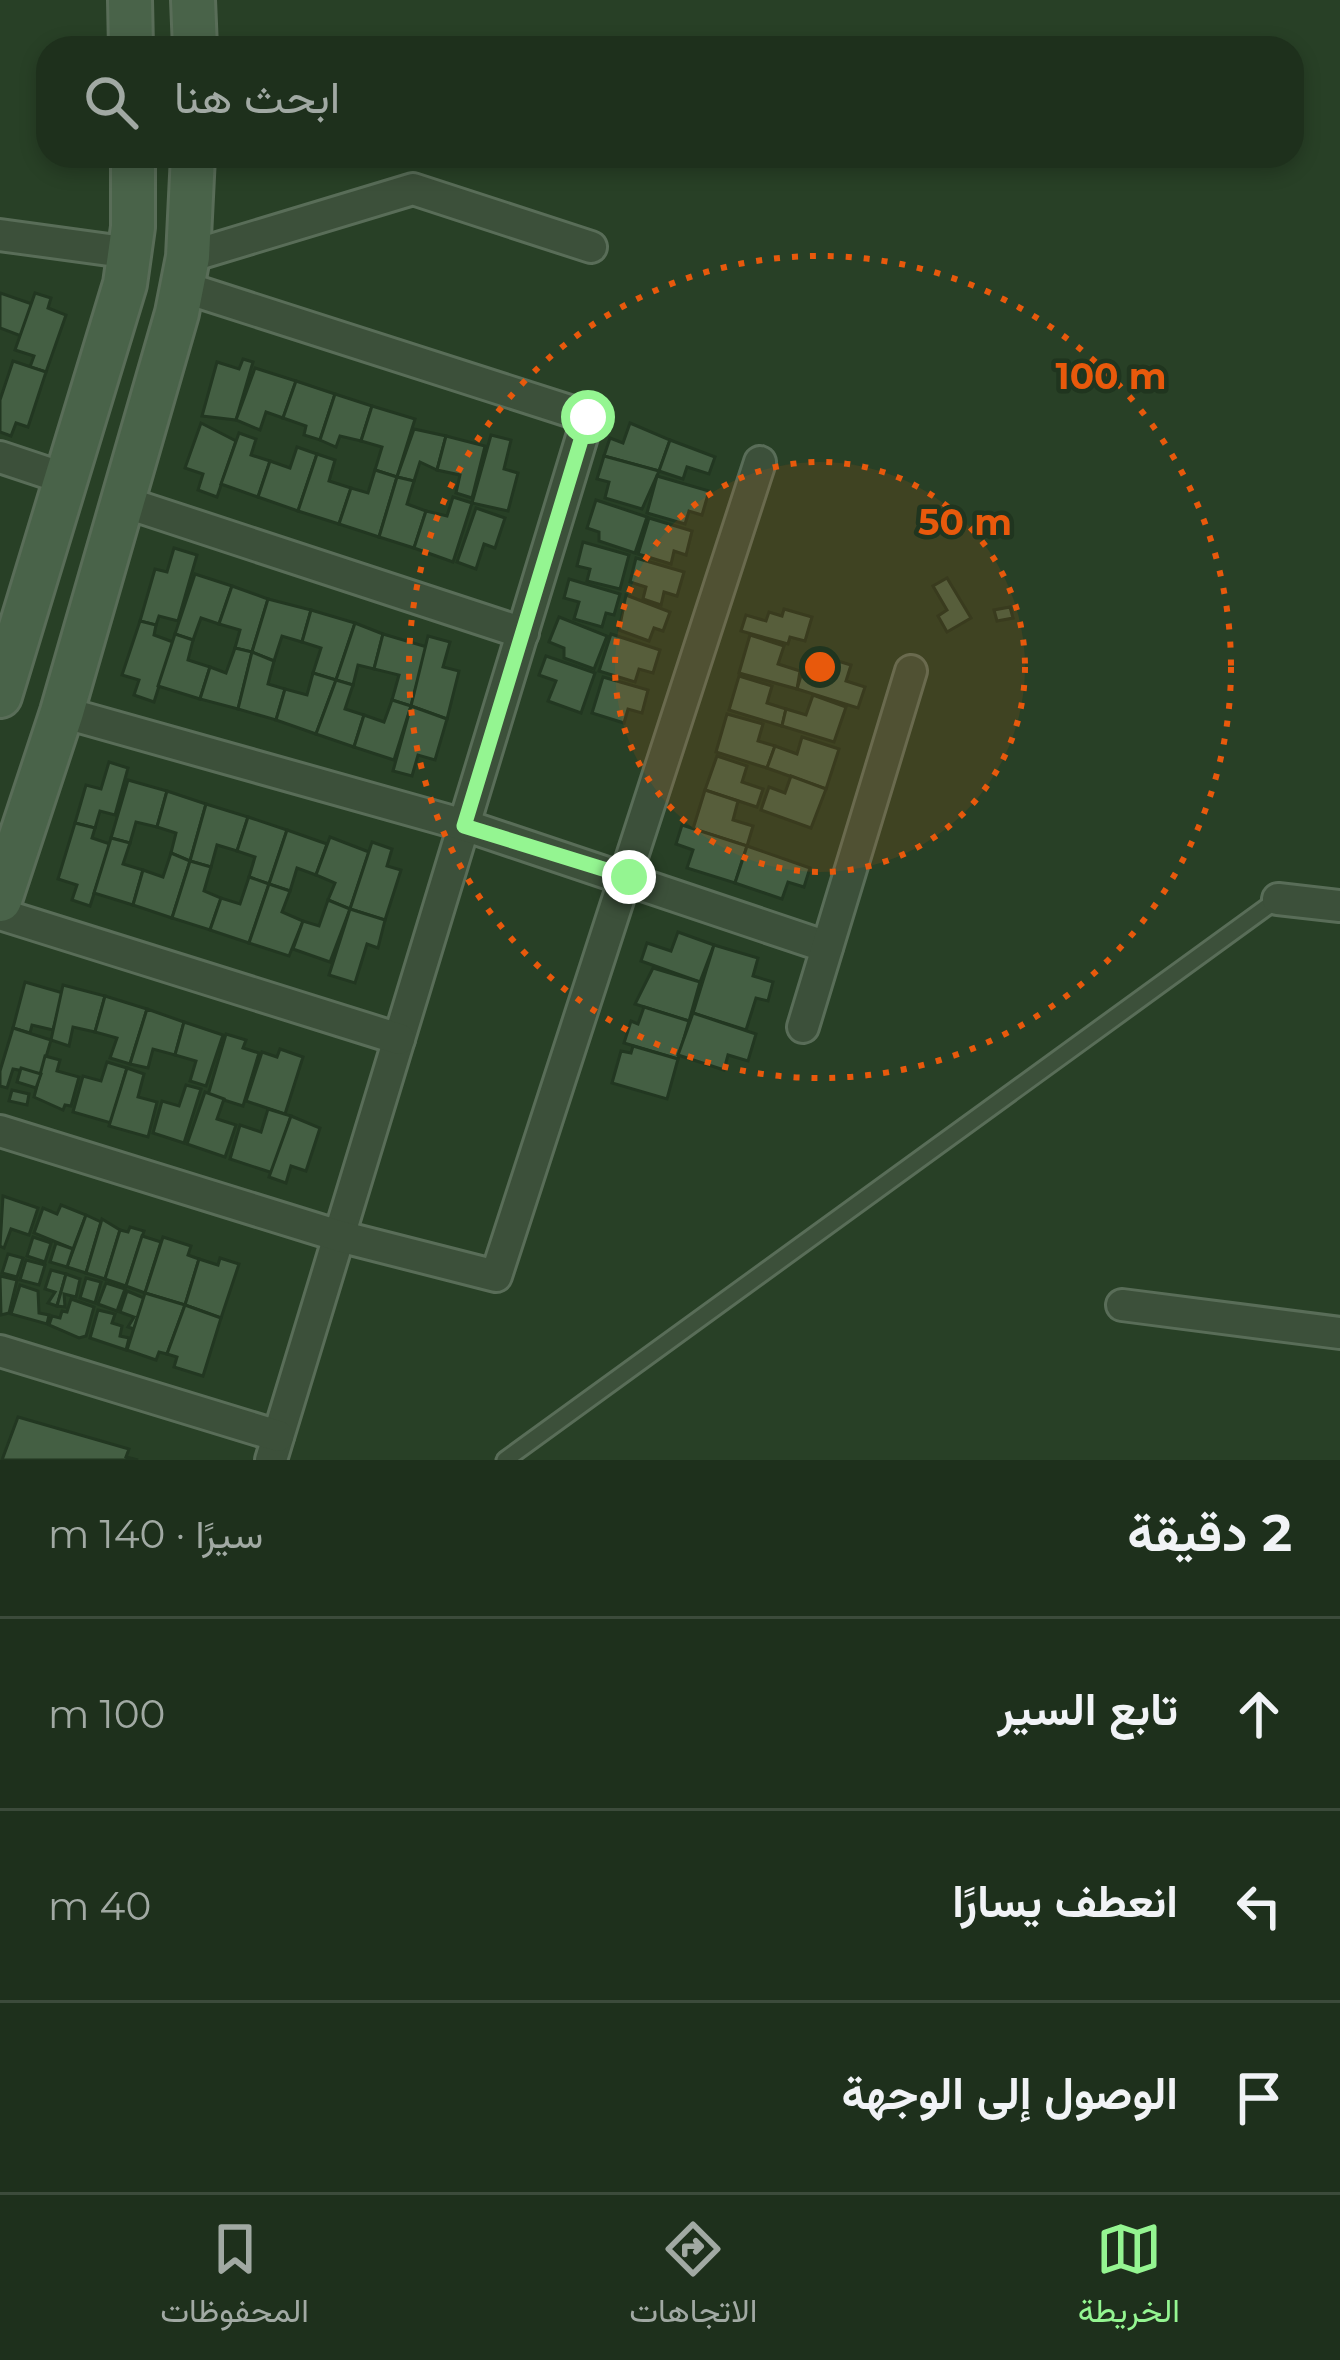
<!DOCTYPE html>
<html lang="ar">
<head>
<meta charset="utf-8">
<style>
	:root { --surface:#1e301c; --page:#2b3c29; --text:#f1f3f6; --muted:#a1a9a3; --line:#3c4b3b; --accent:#94f591 }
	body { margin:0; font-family:Montserrat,Vazirmatn,sans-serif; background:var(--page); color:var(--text); direction:rtl }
	.stop { position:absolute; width:36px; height:36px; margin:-27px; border:9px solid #94f591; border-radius:50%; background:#fff }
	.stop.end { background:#94f591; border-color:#fff; box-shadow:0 3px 12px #0008 }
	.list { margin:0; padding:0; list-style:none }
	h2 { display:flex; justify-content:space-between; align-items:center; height:156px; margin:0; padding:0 48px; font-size:51px }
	h2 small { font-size:39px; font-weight:400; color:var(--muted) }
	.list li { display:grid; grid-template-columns:78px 1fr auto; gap:36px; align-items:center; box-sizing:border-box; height:192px; padding:0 48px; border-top:3px solid var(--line) }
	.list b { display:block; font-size:45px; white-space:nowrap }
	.list em { font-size:39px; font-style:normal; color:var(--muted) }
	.icon { flex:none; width:66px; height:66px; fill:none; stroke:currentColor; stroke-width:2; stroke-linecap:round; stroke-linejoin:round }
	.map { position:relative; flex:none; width:1340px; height:1460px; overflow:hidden; direction:ltr }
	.search { position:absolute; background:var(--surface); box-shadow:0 6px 18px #0003; left:36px; right:36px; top:36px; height:132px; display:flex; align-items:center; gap:30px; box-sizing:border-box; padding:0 42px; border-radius:36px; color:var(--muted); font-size:45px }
	.sheet { height:732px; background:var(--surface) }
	nav { display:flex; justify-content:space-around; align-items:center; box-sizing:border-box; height:168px; border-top:3px solid var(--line); background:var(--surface); font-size:33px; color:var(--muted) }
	nav a { display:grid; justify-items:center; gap:6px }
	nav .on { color:var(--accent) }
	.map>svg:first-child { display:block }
	.building { fill:#445f43; stroke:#223721; stroke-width:3 }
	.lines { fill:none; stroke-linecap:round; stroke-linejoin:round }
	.lane-casing { stroke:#596d58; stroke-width:21 }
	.street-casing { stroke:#596d58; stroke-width:36 }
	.secondary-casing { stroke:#596d58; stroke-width:48 }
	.lane { stroke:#3c503a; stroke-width:15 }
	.street { stroke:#3c503a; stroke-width:30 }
	.secondary { stroke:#496349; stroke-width:42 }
	.route { stroke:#94f591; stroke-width:15 }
	.ring { fill:none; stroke:#e8590c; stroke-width:6; stroke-dasharray:6 12 }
	.centre { fill:#e8590c; stroke:#20351f; stroke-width:6 }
	.ring-label { font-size:36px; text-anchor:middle; font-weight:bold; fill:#e8590c; stroke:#20351f; stroke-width:9; stroke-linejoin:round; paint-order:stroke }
</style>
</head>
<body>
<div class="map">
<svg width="1340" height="1460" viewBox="0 0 1340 1460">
	<rect width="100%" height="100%" fill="#284026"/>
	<g class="building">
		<polygon points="0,293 32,304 21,336 0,328"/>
		<polygon points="35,293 51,298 48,308 66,315 46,372 30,367 34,356 15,350"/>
		<polygon points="243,359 253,362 236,420 202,416 217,362 239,369"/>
		<polygon points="13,361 46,372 28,427 16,423 11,436 0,432 0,400"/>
		<polygon points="255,368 296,381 283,418 266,412 260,430 236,420"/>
		<polygon points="296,381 335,394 320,440 304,435 306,426 283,418"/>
		<polygon points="335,394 372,406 361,441 340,436 336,447 320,440"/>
		<polygon points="372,406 415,419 397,477 375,470 382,447 361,441"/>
		<polygon points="201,423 236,441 217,497 198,490 203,474 185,468"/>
		<polygon points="630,423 670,440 659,471 604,456 610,438 623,443"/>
		<polygon points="414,429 446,436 437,470 420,462 414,481 397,477"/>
		<polygon points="239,433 256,439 251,455 270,461 258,497 221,484"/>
		<polygon points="491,435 511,440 504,469 518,473 508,511 472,503"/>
		<polygon points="446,436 485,446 472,498 456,493 460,475 437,470"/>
		<polygon points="670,440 715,457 709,474 687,467 683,479 659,471"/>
		<polygon points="297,447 317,454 298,511 258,497 270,461 290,468"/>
		<polygon points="317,454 335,460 329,481 351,488 339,524 298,511"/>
		<polygon points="604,456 659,471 642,509 605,498 609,482 597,479"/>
		<polygon points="375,470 397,477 379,537 339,524 351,488 368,493"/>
		<polygon points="657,476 709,491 702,515 689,511 685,524 647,513"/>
		<polygon points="397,477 414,481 407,504 426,511 414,548 379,537"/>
		<polygon points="453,497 472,503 453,562 414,548 426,511 447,516"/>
		<polygon points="596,500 647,517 635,553 599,541 599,532 587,528"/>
		<polygon points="476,508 505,518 495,548 484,544 476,569 457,562"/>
		<polygon points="649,518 692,531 686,555 674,551 671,564 638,554"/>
		<polygon points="583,542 629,555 620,589 587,581 590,569 577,566"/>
		<polygon points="174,548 197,555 178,621 159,616 156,625 140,621 155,569 167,572"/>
		<polygon points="636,558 684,572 677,596 664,592 661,605 643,599 646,587 630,582"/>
		<polygon points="195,574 232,586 219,624 201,618 193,640 175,634"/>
		<polygon points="947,578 971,618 947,632 938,616 947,610 933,586"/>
		<polygon points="569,579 620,594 614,615 606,613 602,627 574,619 579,602 564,598"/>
		<polygon points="232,586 268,599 252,652 235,648 240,630 219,624"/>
		<polygon points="626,595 670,612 663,631 654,628 649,641 619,630"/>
		<polygon points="268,599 311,610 302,642 282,636 274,661 252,652"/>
		<polygon points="1010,607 1013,618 997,621 994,610"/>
		<polygon points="784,609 812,617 805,641 790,637 788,644 741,631 746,615 766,621 769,612 782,616"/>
		<polygon points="311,610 355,623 336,680 313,673 321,648 302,642"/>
		<polygon points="559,617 607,636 594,669 564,658 564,648 549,642"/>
		<polygon points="140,621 156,625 154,635 173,642 154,702 134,695 139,680 122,675"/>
		<polygon points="355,623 383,634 374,669 358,665 353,685 336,680"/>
		<polygon points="175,634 193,640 188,660 210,667 200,699 158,686"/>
		<polygon points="383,634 427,647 411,706 392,700 399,675 374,669"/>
		<polygon points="611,634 660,650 653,673 639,669 635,682 599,671"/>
		<polygon points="750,635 784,646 778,664 800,671 797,689 739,673"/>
		<polygon points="428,636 450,642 443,667 459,671 447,719 411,706"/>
		<polygon points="235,648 252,652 238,709 200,699 210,667 226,673"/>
		<polygon points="252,652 274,661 268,684 285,689 276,720 238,709"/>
		<polygon points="808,652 851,665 846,681 865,687 858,708 797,689"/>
		<polygon points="546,656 595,673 581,713 548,701 556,681 539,675"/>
		<polygon points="313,673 336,680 316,734 276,720 285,689 307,695"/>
		<polygon points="739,676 772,686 767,703 786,709 782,726 729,710"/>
		<polygon points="603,677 648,690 642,713 628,709 624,723 592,713"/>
		<polygon points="336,680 353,685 345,709 364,715 354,747 316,734"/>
		<polygon points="813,695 846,707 834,742 782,726 786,709 806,715"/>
		<polygon points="392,700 411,706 394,760 354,747 364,715 384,722"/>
		<polygon points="411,706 447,719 435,760 418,755 412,776 393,771"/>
		<polygon points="727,714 763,724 758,741 775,746 767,768 716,752"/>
		<polygon points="802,737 839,749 826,789 767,768 775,746 797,754"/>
		<polygon points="717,756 747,766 742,782 763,789 757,807 705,790"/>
		<polygon points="109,762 128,768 115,815 100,811 95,828 75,823 86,785 101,789"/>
		<polygon points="791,776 826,789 811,828 761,810 769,787 785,793"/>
		<polygon points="128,780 167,791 157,827 136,822 130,843 111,838"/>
		<polygon points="705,790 738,801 733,820 753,826 747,846 693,829"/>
		<polygon points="167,791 206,804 190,861 171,853 176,833 157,827"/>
		<polygon points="206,804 248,817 237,851 217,845 211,867 190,861"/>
		<polygon points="248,817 287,830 269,884 249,877 255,857 237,851"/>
		<polygon points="75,823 95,828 92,838 110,844 90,906 72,900 77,885 58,879"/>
		<polygon points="682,825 747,846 735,883 687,868 693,850 676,844"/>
		<polygon points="287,830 327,844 316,875 297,868 290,891 269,884"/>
		<polygon points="330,837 369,852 350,909 328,900 335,883 316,875"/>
		<polygon points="111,838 130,843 123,864 143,870 133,905 94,893"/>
		<polygon points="372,842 392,849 387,866 401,870 385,920 350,909"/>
		<polygon points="747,846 810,868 804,887 788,882 782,899 735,883"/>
		<polygon points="171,853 190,861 172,918 133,905 143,870 163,877"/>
		<polygon points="190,861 211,867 204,891 221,898 210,930 172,918"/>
		<polygon points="249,877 269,884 249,943 210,930 221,898 240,904"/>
		<polygon points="269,884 290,891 282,912 303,921 289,956 249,943"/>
		<polygon points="328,900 350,909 330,962 293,949 303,921 319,926"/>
		<polygon points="350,909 385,920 378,948 367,944 355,983 329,975"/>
		<polygon points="678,932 714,945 700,982 641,961 647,943 671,951"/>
		<polygon points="714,945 758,958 753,976 773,982 768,1001 756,998 746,1030 693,1013"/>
		<polygon points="653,968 700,982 689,1021 635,1004"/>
		<polygon points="25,982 63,993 53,1030 32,1025 30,1033 13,1028"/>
		<polygon points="63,985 105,996 95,1032 73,1027 69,1046 51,1040"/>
		<polygon points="105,996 147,1009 130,1064 110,1058 117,1038 95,1032"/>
		<polygon points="644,1007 689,1021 678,1059 624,1043 631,1021 638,1024"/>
		<polygon points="147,1009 184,1022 175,1055 153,1049 148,1068 130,1064"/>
		<polygon points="693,1013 756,1034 748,1061 728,1055 724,1070 678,1055"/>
		<polygon points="184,1022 223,1035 206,1086 190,1081 196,1061 175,1055"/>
		<polygon points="13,1028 51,1040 41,1074 13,1069 7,1088 0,1086 0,1071"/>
		<polygon points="226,1034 246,1040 243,1048 259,1053 243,1106 208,1095"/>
		<polygon points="633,1046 678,1059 667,1099 612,1083 621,1051 631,1053"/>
		<polygon points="280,1049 303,1057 285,1114 246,1101 262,1052 277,1057"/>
		<polygon points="45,1056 60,1060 57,1071 79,1077 71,1106 65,1105 63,1110 34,1097"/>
		<polygon points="107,1062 127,1068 111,1123 73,1112 83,1076 101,1081"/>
		<polygon points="21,1068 41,1074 36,1088 17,1082"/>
		<polygon points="127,1068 144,1074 138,1097 157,1102 148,1137 109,1126"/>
		<polygon points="186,1085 201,1089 184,1143 153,1133 162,1101 179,1106"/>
		<polygon points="12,1090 29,1094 27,1105 9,1101"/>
		<polygon points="205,1092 224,1099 217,1119 236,1125 225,1157 187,1144"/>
		<polygon points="268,1109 291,1116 273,1173 230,1159 240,1125 261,1132"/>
		<polygon points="291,1116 320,1128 306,1171 291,1166 286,1183 269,1177"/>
		<polygon points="3,1196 38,1208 29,1235 11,1229 4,1248 0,1246"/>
		<polygon points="61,1205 86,1215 73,1249 34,1233 43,1208 57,1214"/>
		<polygon points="86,1215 101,1222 86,1273 67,1267"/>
		<polygon points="102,1219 120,1230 105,1279 86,1273"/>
		<polygon points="130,1227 144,1231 126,1286 105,1279 120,1230 128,1232"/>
		<polygon points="142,1236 161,1242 145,1293 126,1286"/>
		<polygon points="33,1237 51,1243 45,1262 27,1256"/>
		<polygon points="163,1237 191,1246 188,1255 199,1259 185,1305 145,1293"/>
		<polygon points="56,1243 73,1249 67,1267 50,1262"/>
		<polygon points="8,1254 23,1258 17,1277 2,1273"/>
		<polygon points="220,1258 239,1264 221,1318 185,1305 199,1259 218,1265"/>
		<polygon points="26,1260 45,1265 39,1285 20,1280"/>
		<polygon points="51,1270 66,1274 57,1306 48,1303 55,1292 45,1289"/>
		<polygon points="66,1274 80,1279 76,1297 64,1294 65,1307 57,1306"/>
		<polygon points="0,1276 17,1280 9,1313 1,1315"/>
		<polygon points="86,1278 101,1282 95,1303 80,1298"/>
		<polygon points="106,1283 125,1289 117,1311 98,1304"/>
		<polygon points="20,1285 38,1291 39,1313 49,1315 47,1324 11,1314"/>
		<polygon points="127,1291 144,1298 134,1329 128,1327 134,1317 120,1312"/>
		<polygon points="145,1293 185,1305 167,1354 159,1352 156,1360 127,1350"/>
		<polygon points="71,1299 94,1307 86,1336 79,1338 49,1325 52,1316 60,1318 62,1311 67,1312"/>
		<polygon points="185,1305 221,1318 203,1376 174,1367 177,1357 167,1354"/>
		<polygon points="98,1310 115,1314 112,1323 122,1326 120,1336 129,1338 126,1350 90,1338"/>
		<polygon points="18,1417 129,1449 126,1457 138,1460 2,1460"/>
	</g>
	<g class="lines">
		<g class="lane-casing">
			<polyline id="lane" points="505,1460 1278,899"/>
		</g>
		<g class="street-casing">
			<g id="street">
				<polyline points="0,235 131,253"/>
				<polyline points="188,257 413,189 591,247"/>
				<polyline points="183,287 588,417 271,1460"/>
				<polyline points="0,457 66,479"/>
				<polyline points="124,502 523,633"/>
				<polyline points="62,712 464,825 827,947"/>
				<polyline points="1278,899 1340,906"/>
				<polyline points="0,914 399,1039"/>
				<polyline points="803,1027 911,671"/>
				<polyline points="0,1131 339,1236 496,1276 760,462"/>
				<polyline points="1122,1305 1340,1333"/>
				<polyline points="0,1351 278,1436"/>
			</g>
		</g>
		<g class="secondary-casing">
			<g id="secondary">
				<polyline points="130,0 131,48"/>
				<polyline points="193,0 195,48"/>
				<polyline points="0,696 125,284 133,227 133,156"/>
				<polyline points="0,900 62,712 177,313 188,257 193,156"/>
			</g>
		</g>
		<use href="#lane" class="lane"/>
		<use href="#street" class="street"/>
		<use href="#secondary" class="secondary"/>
	</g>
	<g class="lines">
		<polyline class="route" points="588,417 464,826 629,877"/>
	</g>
	<circle cx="820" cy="667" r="205" fill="#e8590c" fill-opacity=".12"/>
	<g class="ring">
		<circle cx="820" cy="667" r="205"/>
		<circle cx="820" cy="667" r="411"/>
	</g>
	<circle cx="820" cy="667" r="18" class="centre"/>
	<g class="ring-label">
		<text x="1111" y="389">100 m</text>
		<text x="965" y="535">50 m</text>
	</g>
</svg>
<div class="stop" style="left:588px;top:417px"></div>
<div class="stop end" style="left:629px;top:877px"></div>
<div class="search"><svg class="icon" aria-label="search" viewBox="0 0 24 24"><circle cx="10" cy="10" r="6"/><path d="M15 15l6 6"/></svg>ابحث هنا</div>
</div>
<section class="sheet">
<h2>2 دقيقة<small>سيرًا · 140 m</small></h2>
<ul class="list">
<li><svg class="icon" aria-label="ahead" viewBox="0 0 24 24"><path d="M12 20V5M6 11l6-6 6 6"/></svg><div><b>تابع السير</b></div><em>100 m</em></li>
<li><svg class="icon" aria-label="left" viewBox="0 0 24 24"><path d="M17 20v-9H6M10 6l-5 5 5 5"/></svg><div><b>انعطف يسارًا</b></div><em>40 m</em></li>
<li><svg class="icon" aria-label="arrive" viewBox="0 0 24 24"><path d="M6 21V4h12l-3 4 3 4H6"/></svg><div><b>الوصول إلى الوجهة</b></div></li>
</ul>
</section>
<nav>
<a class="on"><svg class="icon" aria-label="map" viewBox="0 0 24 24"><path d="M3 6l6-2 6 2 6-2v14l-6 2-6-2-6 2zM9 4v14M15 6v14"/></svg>الخريطة</a>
<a><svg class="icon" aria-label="directions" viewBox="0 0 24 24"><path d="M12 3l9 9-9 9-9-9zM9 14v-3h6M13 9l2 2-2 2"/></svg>الاتجاهات</a>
<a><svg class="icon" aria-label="saved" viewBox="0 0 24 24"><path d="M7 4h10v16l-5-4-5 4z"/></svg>المحفوظات</a>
</nav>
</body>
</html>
